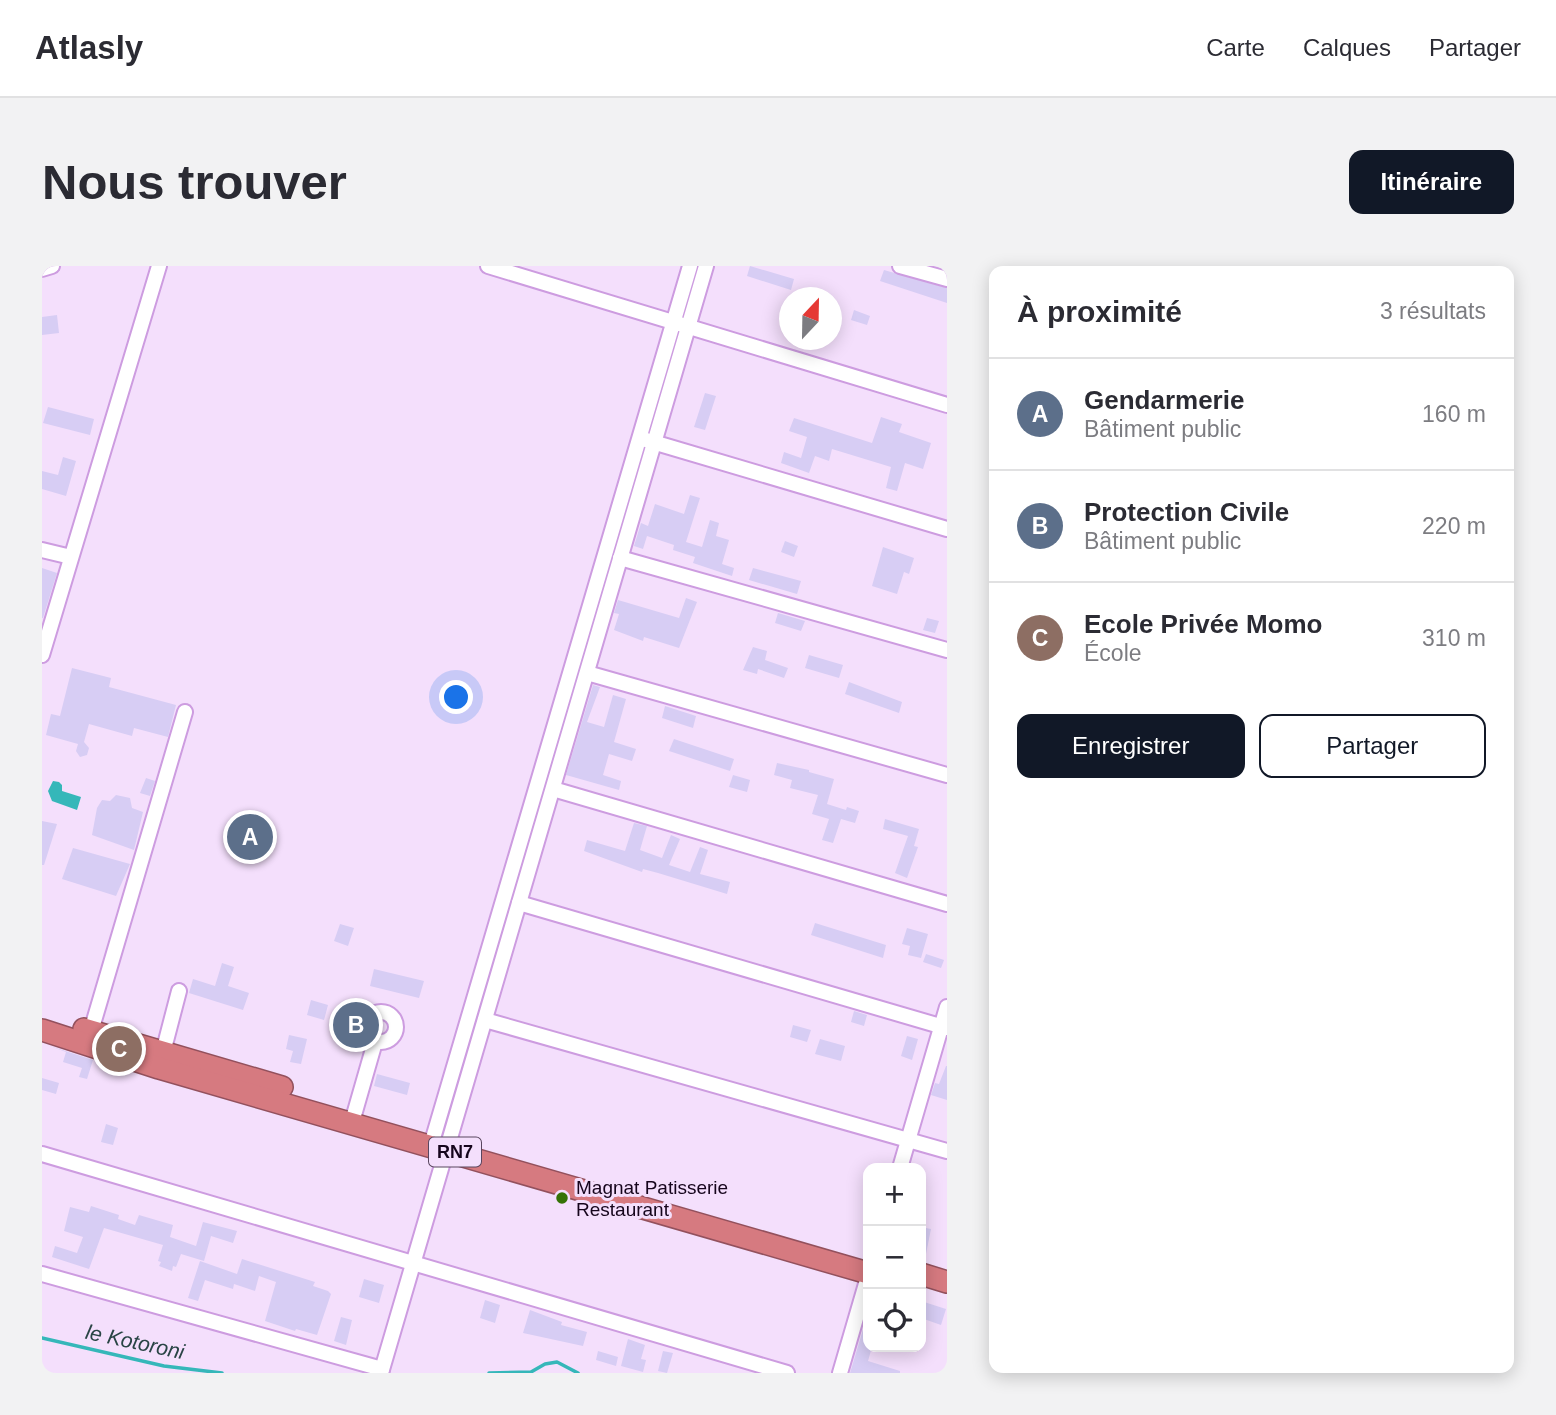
<!DOCTYPE html>
<html lang="fr">
<head>
<meta charset="utf-8">
<style>
	:root { --surface:#fff; --page:#f2f2f3; --text:#2b2b33; --muted:#7c7c81; --line:#e1e1e2; --accent:#111827 }
	body { margin:0; font-family:Arial,sans-serif; background:var(--page); color:var(--text) }
	.controls { position:absolute; right:21px; bottom:21px; display:grid; overflow:hidden; border-radius:14px; box-shadow:0 4px 18px #0003 }
	.controls button { width:63px; height:63px; display:grid; place-items:center; padding:0; border:0; border-bottom:2px solid var(--line); background:var(--surface); color:var(--text); font:35px sans-serif }
	.compass { position:absolute; left:737px; top:21px; width:63px; height:63px; border-radius:50%; background:var(--surface); box-shadow:0 4px 18px #0003; rotate:22deg }
	.you { position:absolute; left:415px; top:432px; width:24px; height:24px; margin:-18px; border:5px solid #fff; border-radius:50%; background:#1a73e8; box-shadow:0 0 0 10px #1a73e833 }
	.badge { display:grid; place-items:center; width:46px; height:46px; border-radius:50%; background:var(--accent); color:#fff; font-size:23px; font-weight:700 }
	.pin { position:absolute; translate:-50% -50%; border:4px solid #fff; box-shadow:0 2px 7px #0006 }
	.list { margin:0; padding:0; list-style:none }
	h2 { display:flex; justify-content:space-between; align-items:center; height:91px; margin:0; padding:0 28px; font-size:30px }
	h2 small { font-size:23px; font-weight:400; color:var(--muted) }
	.list li { display:grid; grid-template-columns:46px 1fr auto; gap:21px; align-items:center; box-sizing:border-box; height:112px; padding:0 28px; border-top:2px solid var(--line) }
	.list b { display:block; font-size:26px; white-space:nowrap }
	.list p { margin:0; font-size:23px; white-space:nowrap; color:var(--muted) }
	.list em { font-size:23px; font-style:normal; color:var(--muted) }
	.actions { display:flex; gap:14px; padding:21px 28px }
	.actions a { flex:1; padding:16px 0; border:2px solid var(--accent); border-radius:14px; text-align:center; font-size:24px; color:var(--accent) }
	.actions .main { background:var(--accent); color:#fff }
	.icon { flex:none; width:38px; height:38px; fill:none; stroke:currentColor; stroke-width:2; stroke-linecap:round; stroke-linejoin:round }
	.map { position:relative; flex:none; width:905px; height:1107px; overflow:hidden; border-radius:14px }
	header { display:flex; align-items:center; gap:42px; box-sizing:border-box; height:98px; padding:0 35px; background:var(--surface); border-bottom:2px solid var(--line) }
	header strong { font-size:33px }
	nav { display:flex; gap:38px; margin-inline-start:auto; font-size:24px }
	.intro { display:flex; align-items:center; justify-content:space-between; box-sizing:border-box; height:168px; padding:0 42px }
	h1 { margin:0; font-size:49px }
	.button { padding:18px 32px; border-radius:14px; background:var(--accent); color:#fff; font-size:24px; font-weight:700 }
	main { display:flex; gap:42px; padding:0 42px }
	aside { flex:1; background:var(--surface); border-radius:14px; box-shadow:0 4px 18px #0003 }
	.map>svg:first-child { display:block }
	.water { fill:#35b7b9 }
	.lines { fill:none; stroke-linecap:round; stroke-linejoin:round }
	.stream { stroke:#35b7b9; stroke-width:3.5 }
	.building { fill:#d7cdf4 }
	.minor-casing { stroke:#cd9ce0; stroke-width:18 }
	.highway-casing { stroke:#93515d; stroke-width:24 }
	.minor { stroke:#fff; stroke-width:14 }
	.highway { stroke:#d67a80; stroke-width:21 }
	.poi-dot { fill:#357206; stroke:#f4dffc; stroke-width:2.5 }
	.labels { text-anchor:middle; stroke-width:6; stroke-linejoin:round; paint-order:stroke }
	.shield { fill:#f4dffc; stroke:#59465f; stroke-width:2 }
	.shield-label { font-size:18px; font-weight:bold; fill:#16051c }
	.poi-label { font-size:19px; fill:#16051c; stroke:#f4dffc; text-anchor:start }
	.water-label { font-size:21px; font-style:italic; fill:#294445; stroke:#f4dffc }
</style>
</head>
<body>
<header>
<strong>Atlasly</strong>
<nav><a>Carte</a><a>Calques</a><a>Partager</a></nav>
</header>
<div class="intro"><h1>Nous trouver</h1><a class="button">Itinéraire</a></div>
<main>
<div class="map">
<svg width="905" height="1107" viewBox="0 0 905 1107">
	<rect width="100%" height="100%" fill="#f4dffc"/>
	<polygon class="water" points="11,515 17,516 20,519 20,525 39,531 35,544 10,535 6,525"/>
	<g class="lines">
		<g class="stream">
			<polyline points="0,1072 122,1100 180,1107"/>
			<polyline points="447,1107 489,1106 503,1098 515,1096 536,1107"/>
		</g>
	</g>
	<g class="building">
		<polygon points="708,0 752,13 749,24 705,10"/>
		<polygon points="842,4 905,22 905,37 838,15"/>
		<polygon points="812,44 828,50 825,59 809,54"/>
		<polygon points="15,49 17,67 0,69 0,51"/>
		<polygon points="663,127 674,130 663,164 652,161"/>
		<polygon points="6,141 52,153 48,169 1,157"/>
		<polygon points="839,151 860,158 857,166 889,177 881,203 863,197 855,225 844,222 849,201 790,183 787,195 773,190 767,207 739,197 742,186 759,192 765,171 747,165 752,152 830,177"/>
		<polygon points="21,191 34,195 24,230 0,223 0,205 16,209"/>
		<polygon points="648,229 658,232 644,276 660,281 668,254 677,257 674,270 687,274 680,298 692,302 690,310 651,297 653,291 631,284 632,279 605,270 601,283 592,280 599,257 606,260 613,238 642,248"/>
		<polygon points="743,275 756,280 752,291 739,286"/>
		<polygon points="841,281 872,292 867,308 862,306 855,328 830,320"/>
		<polygon points="0,302 15,307 1,352 0,352"/>
		<polygon points="711,302 759,315 755,328 707,314"/>
		<polygon points="644,332 655,336 637,382 602,371 601,375 572,364 577,348 572,347 576,334 637,352"/>
		<polygon points="736,347 763,355 759,365 733,357"/>
		<polygon points="885,352 897,355 893,367 881,364"/>
		<polygon points="711,381 725,385 723,394 746,402 742,412 716,403 715,408 701,404"/>
		<polygon points="767,389 801,399 797,412 763,402"/>
		<polygon points="30,402 69,412 67,421 134,439 126,471 92,462 90,470 47,458 42,476 47,482 45,489 38,491 34,485 36,478 4,469 9,448 18,450"/>
		<polygon points="807,416 860,436 857,447 803,428"/>
		<polygon points="551,419 558,421 545,456 562,461 571,429 584,433 572,476 594,483 590,495 567,488 561,509 579,515 577,524 524,509"/>
		<polygon points="623,440 654,450 651,462 620,452"/>
		<polygon points="632,473 692,493 688,505 627,485"/>
		<polygon points="735,497 767,504 767,506 792,513 785,538 804,544 805,541 817,545 813,557 799,553 791,577 780,574 787,553 770,548 776,529 748,522 750,514 732,509"/>
		<polygon points="691,509 708,514 705,526 687,521"/>
		<polygon points="104,512 113,515 108,530 98,527"/>
		<polygon points="74,529 88,532 90,542 101,546 92,584 50,569 55,542 60,534 68,535"/>
		<polygon points="843,553 877,563 872,580 876,581 865,612 853,607 866,570 841,563"/>
		<polygon points="0,555 15,558 2,599 0,599"/>
		<polygon points="592,557 605,560 598,584 620,592 629,569 638,573 627,599 648,606 658,581 666,584 658,608 688,616 685,628 616,607 601,603 600,606 542,585 545,574 583,585"/>
		<polygon points="31,582 88,598 74,630 20,613"/>
		<polygon points="773,657 844,679 841,692 769,669"/>
		<polygon points="298,658 312,662 306,680 292,675"/>
		<polygon points="865,662 886,668 879,692 866,689 868,680 860,678"/>
		<polygon points="884,688 902,694 899,702 881,696"/>
		<polygon points="180,697 192,701 186,720 207,727 201,744 147,727 151,713 173,720"/>
		<polygon points="332,703 382,715 377,732 328,720"/>
		<polygon points="269,734 286,739 282,754 265,749"/>
		<polygon points="812,745 825,749 822,760 809,756"/>
		<polygon points="751,759 769,764 765,776 748,771"/>
		<polygon points="247,769 265,773 259,798 248,796 251,785 244,783"/>
		<polygon points="865,770 876,773 870,794 859,790"/>
		<polygon points="778,773 803,780 799,795 773,788"/>
		<polygon points="8,780 51,794 45,813 37,811 40,802 21,796 24,786"/>
		<polygon points="904,800 905,800 905,834 889,829 893,817 897,818"/>
		<polygon points="335,808 368,817 365,829 332,820"/>
		<polygon points="0,812 17,817 14,828 0,824"/>
		<polygon points="64,858 76,862 71,879 59,876"/>
		<polygon points="49,940 77,949 76,953 93,959 97,949 131,959 128,971 154,980 161,956 195,965 191,977 169,970 162,995 139,988 134,1001 131,1000 130,1005 117,1000 119,996 116,995 121,979 62,962 47,1003 10,991 13,980 35,987 41,971 22,965 28,941 47,946"/>
		<polygon points="879,961 889,963 883,993 879,992"/>
		<polygon points="200,993 273,1016 271,1020 286,1025 289,1028 275,1069 254,1063 253,1065 223,1055 234,1016 217,1010 213,1025 192,1018 191,1023 163,1014 156,1035 146,1032 158,995 195,1008"/>
		<polygon points="322,1013 342,1019 337,1037 317,1031"/>
		<polygon points="443,1034 458,1039 453,1057 438,1052"/>
		<polygon points="879,1035 904,1043 899,1059 879,1052"/>
		<polygon points="488,1044 520,1056 519,1059 545,1066 541,1080 481,1067"/>
		<polygon points="825,1050 826,1081 830,1081 826,1095 858,1105 858,1107 808,1107"/>
		<polygon points="299,1051 310,1054 304,1079 292,1075"/>
		<polygon points="586,1073 603,1079 599,1093 604,1094 601,1106 579,1100"/>
		<polygon points="556,1085 576,1091 574,1100 554,1094"/>
		<polygon points="621,1085 631,1087 625,1107 616,1105"/>
	</g>
	<g class="lines">
		<g class="minor-casing">
			<g id="minor">
				<polyline points="446,0 905,139"/>
				<polyline points="858,0 905,13"/>
				<polyline points="0,3 10,0"/>
				<polyline points="604,174 905,263"/>
				<polyline points="0,284 29,291"/>
				<polyline points="578,292 905,384"/>
				<polyline points="0,389 117,0"/>
				<polyline points="545,407 905,509"/>
				<polyline points="511,523 905,638"/>
				<polyline points="477,637 905,762"/>
				<circle cx="339" cy="761" r="15"/>
				<polyline points="443,754 905,885"/>
				<polyline points="49,765 143,446"/>
				<polyline points="119,794 137,725"/>
				<polyline points="310,856 333,776"/>
				<polyline points="389,879 648,0"/>
				<polyline points="0,888 745,1107"/>
				<polyline points="858,902 905,741"/>
				<polyline points="0,1008 340,1103"/>
				<polyline points="339,1107 664,0"/>
				<polyline points="798,1107 826,1011"/>
			</g>
		</g>
		<g class="highway-casing">
			<g id="highway">
				<polyline points="42,763 240,821"/>
				<polyline points="0,764 117,802 826,1007"/>
				<polyline points="879,1008 905,1016"/>
			</g>
		</g>
		<use href="#minor" class="minor"/>
		<use href="#highway" class="highway"/>
	</g>
	<circle class="poi-dot" cx="520" cy="932" r="7"/>
	<g class="labels">
		<rect class="shield" x="387" y="871.5" width="52" height="29" rx="5"/>
		<g class="shield-label">
			<text x="413" y="892">RN7</text>
		</g>
		<g class="poi-label">
			<text x="534" y="928">Magnat Patisserie<tspan x="534" dy="22">Restaurant</tspan></text>
		</g>
		<g class="water-label">
			<text transform="translate(93 1076) rotate(12)" y="7">le Kotoroni</text>
		</g>
	</g>
</svg>
<div class="controls">
<button>+</button>
<button>−</button>
<button><svg class="icon" aria-label="locate" viewBox="0 0 24 24"><circle cx="12" cy="12" r="6"/><path d="M12 2v4M12 18v4M2 12h4M18 12h4"/></svg></button>
</div>
<svg class="compass" viewBox="-18 -18 36 36"><path d="M0-13l5 13h-10z" fill="#e53935"/><path d="M0 13l5-13h-10z" fill="#7c7c81"/></svg>
<div class="you"></div>
<div class="pin badge" style="left:208px;top:571px;background:#5c6f8a">A</div>
<div class="pin badge" style="left:314px;top:759px;background:#5c6f8a">B</div>
<div class="pin badge" style="left:77px;top:783px;background:#8d6e63">C</div>
</div>
<aside>
<h2>À proximité<small>3 résultats</small></h2>
<ul class="list">
<li><span class="badge" style="background:#5c6f8a">A</span><div><b>Gendarmerie</b><p>Bâtiment public</p></div><em>160 m</em></li>
<li><span class="badge" style="background:#5c6f8a">B</span><div><b>Protection Civile</b><p>Bâtiment public</p></div><em>220 m</em></li>
<li><span class="badge" style="background:#8d6e63">C</span><div><b>Ecole Privée Momo</b><p>École</p></div><em>310 m</em></li>
</ul>
<div class="actions"><a class="main">Enregistrer</a><a>Partager</a></div>
</aside>
</main>
</body>
</html>
